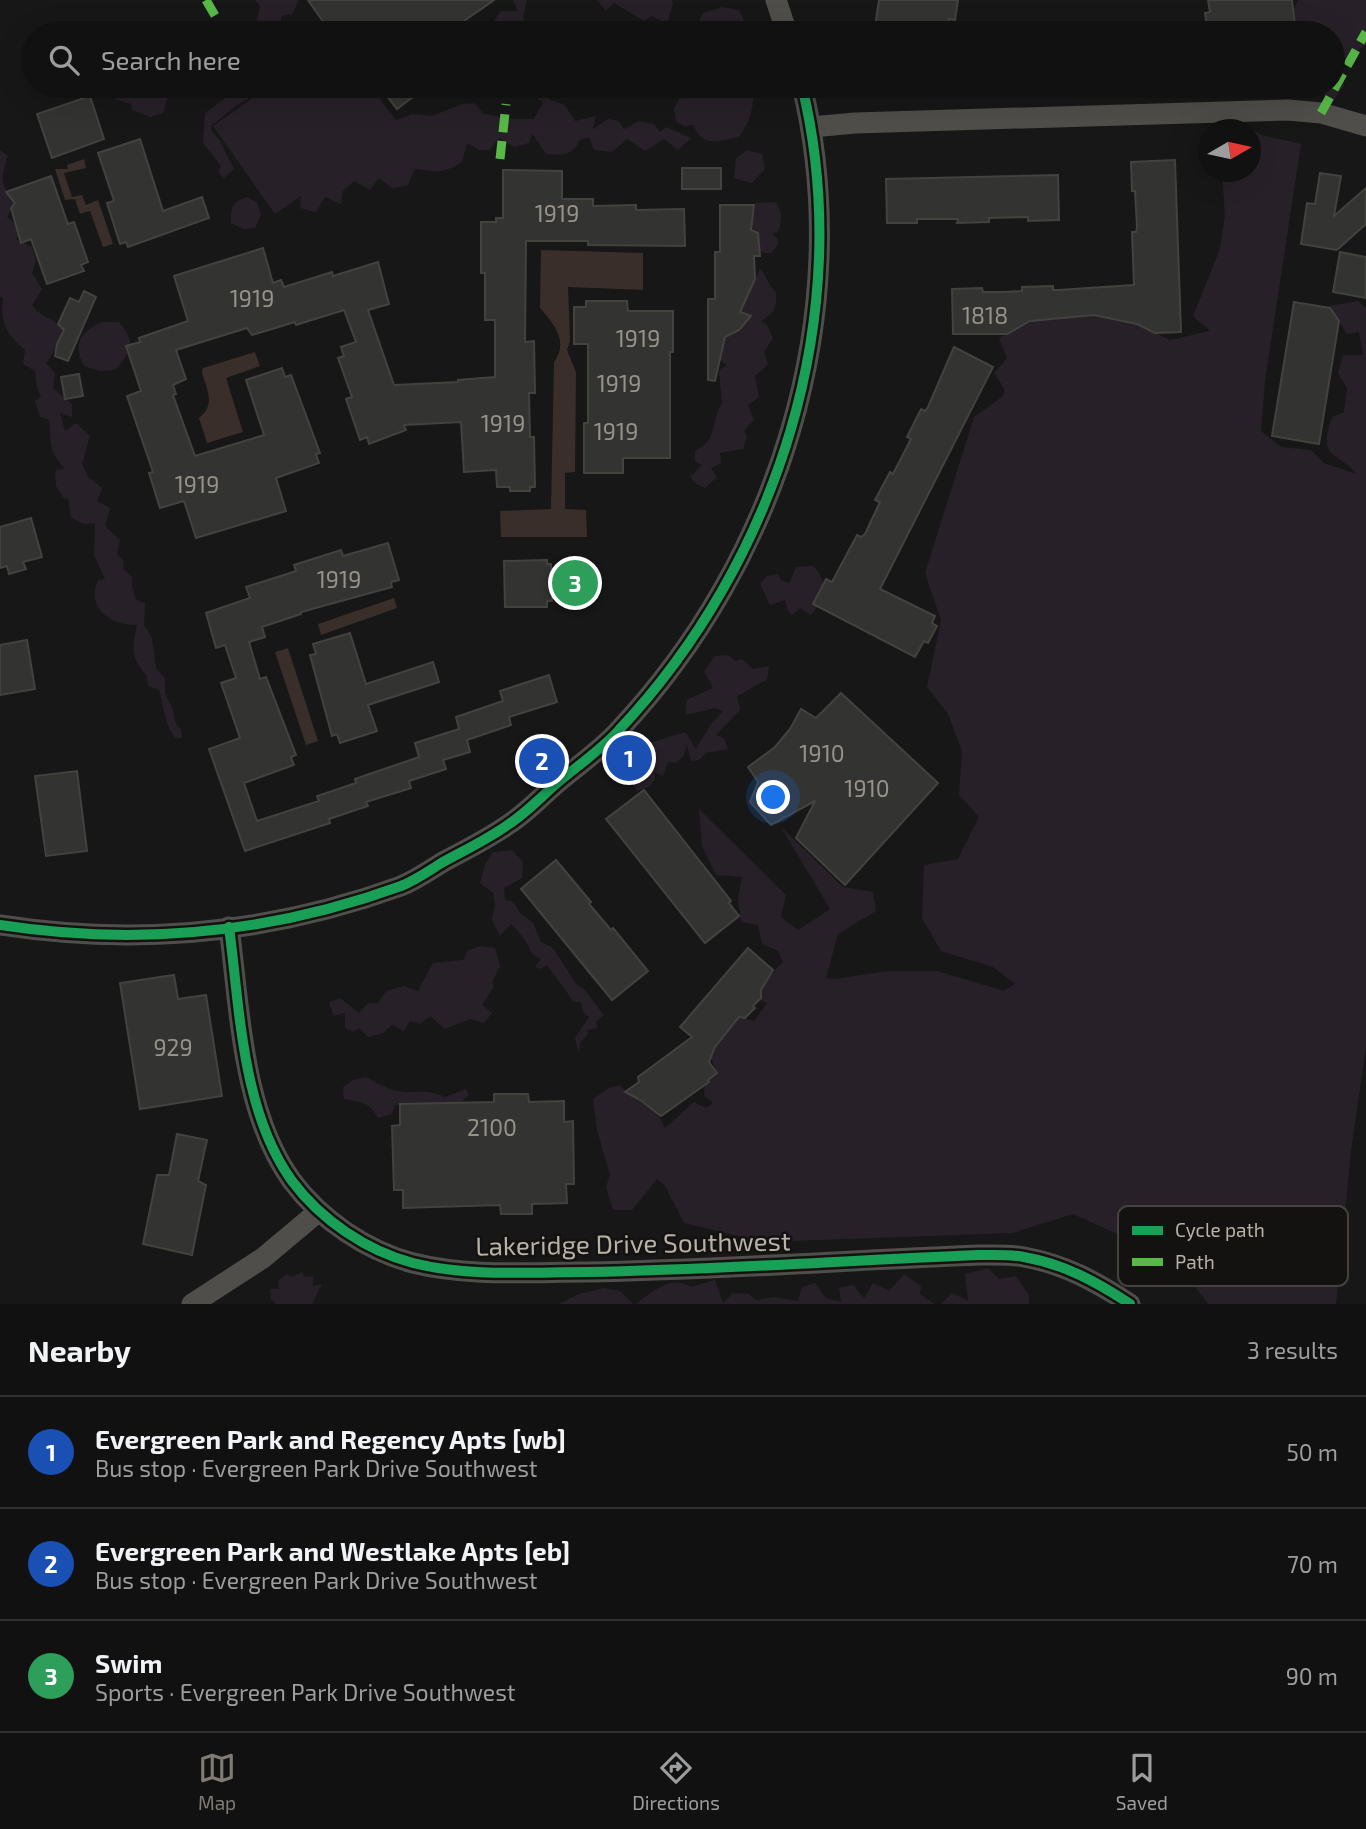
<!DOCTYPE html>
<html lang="en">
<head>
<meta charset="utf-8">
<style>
	:root { --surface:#111; --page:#1e1f1f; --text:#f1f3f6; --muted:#9c9d9f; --line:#303131; --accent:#807b75 }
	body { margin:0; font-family:"Exo 2",sans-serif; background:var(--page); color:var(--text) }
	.compass { position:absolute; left:1198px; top:119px; width:63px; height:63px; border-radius:50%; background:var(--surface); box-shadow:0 7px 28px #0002; rotate:81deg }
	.you { position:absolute; left:774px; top:798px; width:24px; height:24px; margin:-18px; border:5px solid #fff; border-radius:50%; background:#1a73e8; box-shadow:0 0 0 10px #1a73e833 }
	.badge { display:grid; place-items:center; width:46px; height:46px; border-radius:50%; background:var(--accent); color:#fff; font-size:23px; font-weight:700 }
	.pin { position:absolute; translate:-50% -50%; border:4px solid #fff; box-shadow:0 2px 7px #0006 }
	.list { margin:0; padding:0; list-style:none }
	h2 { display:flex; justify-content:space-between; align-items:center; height:91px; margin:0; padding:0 28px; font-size:30px }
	h2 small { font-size:23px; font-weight:400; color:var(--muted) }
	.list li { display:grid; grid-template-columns:46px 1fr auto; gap:21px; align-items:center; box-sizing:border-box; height:112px; padding:0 28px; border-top:2px solid var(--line) }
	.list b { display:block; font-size:26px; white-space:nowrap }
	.list p { margin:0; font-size:23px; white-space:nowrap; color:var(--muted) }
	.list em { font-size:23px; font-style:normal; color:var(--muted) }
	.icon { flex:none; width:38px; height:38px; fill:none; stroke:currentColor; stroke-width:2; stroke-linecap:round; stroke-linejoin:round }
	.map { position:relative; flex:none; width:1366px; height:1304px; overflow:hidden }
	.search { position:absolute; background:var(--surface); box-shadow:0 7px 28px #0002; left:21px; right:21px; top:21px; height:77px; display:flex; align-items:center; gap:18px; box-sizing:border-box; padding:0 24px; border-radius:38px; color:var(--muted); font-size:26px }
	.sheet { height:427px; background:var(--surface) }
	nav { display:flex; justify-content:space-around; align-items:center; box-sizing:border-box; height:98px; border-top:2px solid var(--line); background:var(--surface); font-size:19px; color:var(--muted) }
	nav a { display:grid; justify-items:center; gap:4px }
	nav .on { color:var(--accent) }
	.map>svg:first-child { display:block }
	.green { fill:#282028 }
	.water { fill:#392e29 }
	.building { fill:#333332; stroke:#43423f; stroke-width:2 }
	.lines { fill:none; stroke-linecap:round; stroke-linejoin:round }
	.minor { stroke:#504e4b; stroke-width:21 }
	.quiet { stroke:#58b947; stroke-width:9; stroke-dasharray:18 9; stroke-linecap:butt }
	.cycleway-casing { stroke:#131211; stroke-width:15 }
	.cycleway { stroke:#1a9f57; stroke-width:10 }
	.labels { text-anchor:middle; stroke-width:5; stroke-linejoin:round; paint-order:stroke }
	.number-label { font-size:23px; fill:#97928a }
	.street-label { font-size:26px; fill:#b8b1a7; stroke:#131211 }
	.key { fill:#131211; stroke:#45423e; stroke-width:2 }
	.key-label { font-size:19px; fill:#b8b1a7 }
</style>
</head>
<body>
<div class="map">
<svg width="1366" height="1304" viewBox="0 0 1366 1304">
	<rect width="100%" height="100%" fill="#171717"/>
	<g class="green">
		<polygon points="255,0 299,0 292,14 281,16 281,33 265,33 263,26 257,22 260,6"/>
		<polygon points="513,0 527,0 523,18 526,27 525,33 486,33 501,11 518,11"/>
		<polygon points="597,0 672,0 673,4 667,23 651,16 644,21 614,3 606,11"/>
		<polygon points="1298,0 1366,0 1366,45 1343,60 1344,86 1331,104 1320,86 1302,86 1333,86 1333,33 1297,32 1294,9"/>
		<polygon points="722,7 739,10 748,29 747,33 699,33 697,26 703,13"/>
		<polygon points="106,86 137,86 138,89 144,86 160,86 168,96 163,113 150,117 132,110 131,104 115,99 116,91"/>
		<path d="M236,86H367L374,91L396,120L412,114L432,116L462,104L474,103L484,114C494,115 506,119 515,119C521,119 527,119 534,119L543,102L538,99L531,86H567L549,99L565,105L575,121L596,116L593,129L608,119L619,121L624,129L639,121L654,124L660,132L666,127L691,138L678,150L664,139L645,151L627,139L612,152L594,150L589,137L580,140C570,157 565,155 546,154L532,133L529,143L514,147L499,138L490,150H479L467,143L462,162C442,175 437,171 415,169L407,186L392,188L379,178L370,190L354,181L343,191L341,204L325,197L316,212L300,208L301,196L275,214L213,126L261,92L237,105L211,126L212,132L219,139L234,169L224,178L218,172L221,166L203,143L205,113L224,99Z"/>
		<path d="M693,86H754C754,105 751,121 739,137C717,141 704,149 693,125L685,126L676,122L674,109L680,97L686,99L693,90Z"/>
		<path d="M1243,126L1265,136L1301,144L1265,381L1261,431L1281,447L1311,450L1324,463L1357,474C1334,449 1318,460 1332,417L1344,412L1347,388L1338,373L1343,355H1363L1359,332L1347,334L1329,306L1358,301L1366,308V1047L1351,1151L1336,1304H1208L1175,1260L1073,1214L1012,1233L763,1242L684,1223L665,1186L657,1179L632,1210H613L606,1187L610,1175L597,1130L593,1099L609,1088L620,1085L628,1094L657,1113L665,1128L694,1102L706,1108L713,1103L704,1096L705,1082L717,1074L711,1058L715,1047L739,1017L754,1021L767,1003L761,1000C761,983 772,973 783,962L778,951L762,944L758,925L741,922L738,898L742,877L716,875L702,846L699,809L786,895L781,917L798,930L830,909L781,827L843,887L873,892L876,911L838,934L826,978L835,979L888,971H937L1004,991L1015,984L993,967L941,951L922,918L924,865L958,859L979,817L959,795L962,751L948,714L927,687L941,620L925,573L974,417L1002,397L1005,390L994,373L1007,358L999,338L1030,321L1094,315L1136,324L1170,340L1210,331L1193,316L1220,249L1225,215L1222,172H1250V130L1237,129Z"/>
		<path d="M0,150L8,156C0,178 0,184 15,203L7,217L23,230L16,239L32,247L36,261L32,273L42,289L32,305C42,319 51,316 64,330C57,342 55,353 46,363L55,373L53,388L72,404V417L60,413L65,431L76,423L90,436L82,464L88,477L102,488L97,501L110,508L105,526L120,540L117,554L124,561L123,569L132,577V587L136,600L145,603L144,625L152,638L156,668L165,678V694L173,710L175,722L181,730L182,738H175C163,719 165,710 159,690L148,686L147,676C130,656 132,649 137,625C111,626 85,607 98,580L105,579L94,555L95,523L84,524L71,518L68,498L64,499L56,486L55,471L65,468C47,451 52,443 49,420L40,417L35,401L41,397L37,388L35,371L23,364L25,350C6,334 0,323 3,298L0,296Z"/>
		<polygon points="747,150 762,154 765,169 752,183 734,178 736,158"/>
		<path d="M247,197L257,202L261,215L255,228L243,229L231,223C230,208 232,202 247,197Z"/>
		<path d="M776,202C783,213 782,220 778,232L772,234L777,238L778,245L771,253H764L758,250V233L751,227L756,203Z"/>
		<path d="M760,269C767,275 766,283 776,292C777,308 775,313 761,321L767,325L773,338L764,352L768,365L755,376L759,397L748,405L754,420L744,431L747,436L743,449L720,453L721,463L711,468L717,477L705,488L696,484L690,477L702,465L695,462V451C719,439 710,421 722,403L719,370L727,365L720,360L725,337L739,330L751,317L738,312Z"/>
		<path d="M102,322H119C136,342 132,351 115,370L100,371L84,366C72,344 81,331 102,322Z"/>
		<path d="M814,566C829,586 825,596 811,615L800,608L792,615L787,609L785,600L770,605L760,584L767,576L778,574L781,580L789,583L796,567Z"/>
		<path d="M728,655L736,661L742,659L753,669L769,666L767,680C756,684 748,691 737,696L740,710L716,735L724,738L728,749L706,753L699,760L691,761L687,745L683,757L675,763L668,762L663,776L654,772L655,778L651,786L637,791L630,779L635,767L637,770L650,771L653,762L644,757L646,744L685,732L696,749L711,724L723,711L715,708L686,715V700L713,688L704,671L715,656Z"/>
		<path d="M512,850L523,862L522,878L504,888L505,900L512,901L520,913L533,923L541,942L553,948L577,985L583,988L604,1015L596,1022L598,1028L587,1030L588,1034L580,1043L579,1054L575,1038L589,1017L583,1012L581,1002H573C565,988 556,978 547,965L541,969L535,967L541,959L532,954C528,942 520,933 511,924L500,936L492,920L495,905L493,893L480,883L485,865L493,852Z"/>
		<polygon points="481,946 495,948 500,966 492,982 494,987 482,1005 492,1013 484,1023 470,1019 445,1029 430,1016 420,1024 410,1021 404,1031 392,1025 383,1033 368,1037 359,1028 353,1032 345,1028 345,1013 334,1016 329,1002 340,998 359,1013 368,1003 378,1003 386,991 404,986 418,991 433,963 463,960 468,950"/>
		<path d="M366,1077C377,1084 392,1091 405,1092C421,1092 430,1090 445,1097L466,1089L469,1095L460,1103L395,1105L392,1114L378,1118C370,1102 361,1102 344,1099L343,1087L353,1080Z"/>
		<polygon points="988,1268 999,1279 1016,1276 1029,1295 1029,1304 941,1304 952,1293 968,1301 965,1274"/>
		<polygon points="302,1272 305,1277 313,1276 313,1286 322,1284 312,1304 276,1304 271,1299 270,1289 279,1289 278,1281 287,1274 291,1277"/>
		<path d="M904,1274L921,1286L920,1294L935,1304H636C652,1292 671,1274 691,1287L715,1280L723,1303L733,1293L749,1294L756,1300L774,1297L798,1301L802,1287L815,1283L826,1298L841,1302L839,1288L853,1285L864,1298L873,1283L889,1291Z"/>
		<polygon points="603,1288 620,1291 633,1304 558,1304 579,1294"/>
	</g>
	<g class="water">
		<polygon points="84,159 86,168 64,173 72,197 82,195 86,205 98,200 113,244 103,247 90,211 80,214 75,199 65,200 55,169 68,169 67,165"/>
		<path d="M541,250L643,253V290L568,287L570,341L567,350L576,372L575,472L565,473V509L586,510L587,537H501L500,511L551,509L554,362C569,341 554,324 540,308Z"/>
		<path d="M255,352L260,366L226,378L243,432L207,443L199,418C216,405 207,390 202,373L203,368Z"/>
		<polygon points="566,565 584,565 584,600 567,600"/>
		<polygon points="394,598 397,608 321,635 318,624"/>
		<polygon points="288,648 318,741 306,745 275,652"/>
	</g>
	<g class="building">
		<polygon points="308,0 494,0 447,33 331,33"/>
		<polygon points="879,0 958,0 955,20 949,19 947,33 874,33"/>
		<polygon points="1208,0 1292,0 1296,33 1208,33 1205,13 1210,12"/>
		<polygon points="379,86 427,86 397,109"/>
		<polygon points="90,96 104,139 52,158 37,114"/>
		<polygon points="140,139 163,211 202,197 209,218 128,247 126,242 120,244 107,203 114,201 98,153"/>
		<polygon points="1175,160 1181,332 1155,333 1137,324 1094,315 1030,321 1007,334 953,334 952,289 982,288 983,292 1004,292 1022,291 1022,287 1053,286 1053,290 1058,290 1134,285 1132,232 1136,232 1137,227 1135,191 1132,191 1131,162"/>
		<rect x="682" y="168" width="39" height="21"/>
		<polygon points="503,170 562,171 562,199 593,199 593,206 636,205 636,210 684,209 685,246 588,245 588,241 526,241 525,342 534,341 535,393 529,393 530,437 534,437 535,487 530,487 530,491 510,491 510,487 497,487 496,470 464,472 461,422 404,425 406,430 369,444 367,437 360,440 346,399 352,397 338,358 344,356 341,347 356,342 344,310 296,325 295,322 252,335 247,328 176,350 186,379 173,385 176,394 173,395 195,456 264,435 246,380 282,368 285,377 291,375 320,453 316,454 319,463 276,478 286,511 196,538 184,501 160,508 149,473 153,472 127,396 141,391 126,346 140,342 139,338 188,321 174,276 263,248 273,283 281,280 284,287 332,272 333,276 378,262 389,304 368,310 394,385 458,382 458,380 495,377 495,320 485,320 485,273 481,273 481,222 496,222 496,218 503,218"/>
		<polygon points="1320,173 1341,176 1334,216 1366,188 1366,224 1337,250 1301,244 1307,203 1315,204"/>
		<polygon points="1058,175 1059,220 1028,221 1028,217 989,218 989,222 957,223 958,219 917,219 917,223 887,223 886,179"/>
		<polygon points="51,176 68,224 74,222 88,262 81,265 84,271 47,284 31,239 21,243 11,208 15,203 6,192"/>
		<polygon points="720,205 754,205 751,230 758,233 760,256 754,256 755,279 740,312 751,316 739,330 725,337 715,381 708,380 708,299 715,299 715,252 720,252"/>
		<polygon points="1340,252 1366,257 1366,298 1333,292"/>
		<polygon points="84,291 96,297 68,361 55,356 57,344 64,330 58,324 70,298 79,302"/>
		<polygon points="586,301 627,301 628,311 673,311 673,352 670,352 670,458 623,458 623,473 584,473 584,423 588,423 588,344 574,344 574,307 586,307"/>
		<polygon points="1294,302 1330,308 1339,321 1319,444 1272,436"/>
		<polygon points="954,347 993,367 880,589 935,616 932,623 937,626 928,643 924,641 915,657 813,604 826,579 832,582 857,535 861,537 865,534 880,502 875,500 890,472 893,474 911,439 907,437 921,409 925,411 928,407"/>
		<polygon points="79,374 83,396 65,399 61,377"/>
		<polygon points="31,518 42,557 23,562 26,569 9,574 7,566 0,568 0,527"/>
		<polygon points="388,543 399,580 391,582 392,587 301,612 301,614 262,627 265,637 249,642 260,679 266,677 296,755 291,757 294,765 244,783 257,821 319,801 317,796 356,783 355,779 419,757 415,743 459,729 456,717 503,701 500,691 549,675 557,702 509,717 511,725 467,740 470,752 443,760 446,769 409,781 411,788 366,802 368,806 329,819 330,823 245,851 209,749 240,738 221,683 236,678 225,645 216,648 206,613 250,598 246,587 296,571 294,565 341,550 343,556"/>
		<polygon points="547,560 547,564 551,564 552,601 547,601 547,607 505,607 504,561"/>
		<polygon points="350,633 366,684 433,662 439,682 368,705 377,731 340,743 337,734 332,736 310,655 316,654 313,644"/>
		<polygon points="27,640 35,689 0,695 0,645"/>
		<polygon points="841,693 938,783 845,885 796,838 815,801 771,825 750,802 758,782 748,767 775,747 790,729 801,709 816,718"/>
		<polygon points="77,771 87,851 46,856 35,776"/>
		<polygon points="644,790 731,901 729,903 739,916 705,943 606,819"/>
		<polygon points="556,860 591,902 589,904 611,930 613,928 648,971 612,1000 521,889"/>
		<polygon points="748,948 773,970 761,990 761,998 753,1006 755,1008 745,1018 739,1017 715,1047 709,1062 717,1073 708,1080 709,1082 661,1116 640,1100 625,1092 639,1082 638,1077 692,1037 680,1027"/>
		<polygon points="174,975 178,999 206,995 222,1096 140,1109 120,983"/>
		<polygon points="494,1094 528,1094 529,1102 564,1101 564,1122 573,1121 574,1184 566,1184 567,1203 532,1204 532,1214 501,1214 500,1205 403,1208 403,1190 394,1190 392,1126 400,1125 400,1104 494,1102"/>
		<polygon points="177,1134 207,1140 198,1181 206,1185 192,1255 143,1244 157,1175 169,1175"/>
	</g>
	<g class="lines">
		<g class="minor">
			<polyline points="776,0 787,33"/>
			<polyline points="812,127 855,123 1288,110 1321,113 1366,126"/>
			<path d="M0,925C136,946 272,933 401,886C416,880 430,870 443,862C465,850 488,839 509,824C526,813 541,797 556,784C577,766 601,750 619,730C778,561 857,313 802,86"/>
			<path d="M229,927C240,1010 242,1112 292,1181C321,1220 367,1251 413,1263C469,1277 530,1272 587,1272C718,1270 849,1260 979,1255C994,1255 1010,1254 1024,1257C1064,1264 1097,1282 1130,1304"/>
			<polyline points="192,1304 263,1258 319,1211"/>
		</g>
		<g class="quiet">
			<polyline points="206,0 225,33"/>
			<polyline points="1321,113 1366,32"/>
			<polyline points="500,159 506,104"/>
		</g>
		<g class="cycleway-casing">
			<g id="cycleway">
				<path d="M0,925C136,946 272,933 401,886C416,880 430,870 443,862C465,850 488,839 509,824C526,813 541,797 556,784C577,766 601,750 619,730C778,561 857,313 802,86"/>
				<path d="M229,927C240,1010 242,1112 292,1181C321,1220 367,1251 413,1263C469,1277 530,1272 587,1272C718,1270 849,1260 979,1255C994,1255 1010,1254 1024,1257C1064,1264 1097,1282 1130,1304"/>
			</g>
		</g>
		<use href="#cycleway" class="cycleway"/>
	</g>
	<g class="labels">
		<g class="number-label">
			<text x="557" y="222">1919</text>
			<text x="252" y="307">1919</text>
			<text x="985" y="324">1818</text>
			<text x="638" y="347">1919</text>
			<text x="619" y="392">1919</text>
			<text x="503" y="432">1919</text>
			<text x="616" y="440">1919</text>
			<text x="197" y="493">1919</text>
			<text x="339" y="588">1919</text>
			<text x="822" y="762">1910</text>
			<text x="867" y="797">1910</text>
			<text x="173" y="1056">929</text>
			<text x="492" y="1136">2100</text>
		</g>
		<g class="street-label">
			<text transform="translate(633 1244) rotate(-1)" y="9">Lakeridge Drive Southwest</text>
		</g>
	</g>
	<rect x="1118" y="1206" width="230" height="80" rx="10" class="key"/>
	<rect x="1132" y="1226" width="31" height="9" fill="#1a9f57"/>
	<rect x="1132" y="1258" width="31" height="8" fill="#58b947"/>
	<g class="key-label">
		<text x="1175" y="1237">Cycle path</text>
		<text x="1175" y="1269">Path</text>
	</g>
</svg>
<svg class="compass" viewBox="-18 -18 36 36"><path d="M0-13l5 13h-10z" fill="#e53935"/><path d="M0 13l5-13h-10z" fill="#9c9d9f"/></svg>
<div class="you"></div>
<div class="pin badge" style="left:629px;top:758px;background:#1a4fb4">1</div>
<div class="pin badge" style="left:542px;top:761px;background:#1a4fb4">2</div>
<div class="pin badge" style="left:575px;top:583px;background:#2e9e5b">3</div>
<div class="search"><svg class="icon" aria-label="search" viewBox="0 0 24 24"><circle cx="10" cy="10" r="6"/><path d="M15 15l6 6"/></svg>Search here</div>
</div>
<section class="sheet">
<h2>Nearby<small>3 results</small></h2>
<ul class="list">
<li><span class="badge" style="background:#1a4fb4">1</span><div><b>Evergreen Park and Regency Apts [wb]</b><p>Bus stop · Evergreen Park Drive Southwest</p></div><em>50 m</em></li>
<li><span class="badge" style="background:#1a4fb4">2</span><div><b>Evergreen Park and Westlake Apts [eb]</b><p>Bus stop · Evergreen Park Drive Southwest</p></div><em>70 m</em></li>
<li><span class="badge" style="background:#2e9e5b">3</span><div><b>Swim</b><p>Sports · Evergreen Park Drive Southwest</p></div><em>90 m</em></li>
</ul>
</section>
<nav>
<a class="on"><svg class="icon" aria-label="map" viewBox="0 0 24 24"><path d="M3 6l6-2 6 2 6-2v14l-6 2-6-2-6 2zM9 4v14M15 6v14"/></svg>Map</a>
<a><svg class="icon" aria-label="directions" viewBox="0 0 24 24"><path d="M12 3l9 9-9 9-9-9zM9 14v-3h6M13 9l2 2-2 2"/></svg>Directions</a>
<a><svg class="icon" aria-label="saved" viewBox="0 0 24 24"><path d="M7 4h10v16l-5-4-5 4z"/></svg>Saved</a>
</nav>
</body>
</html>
